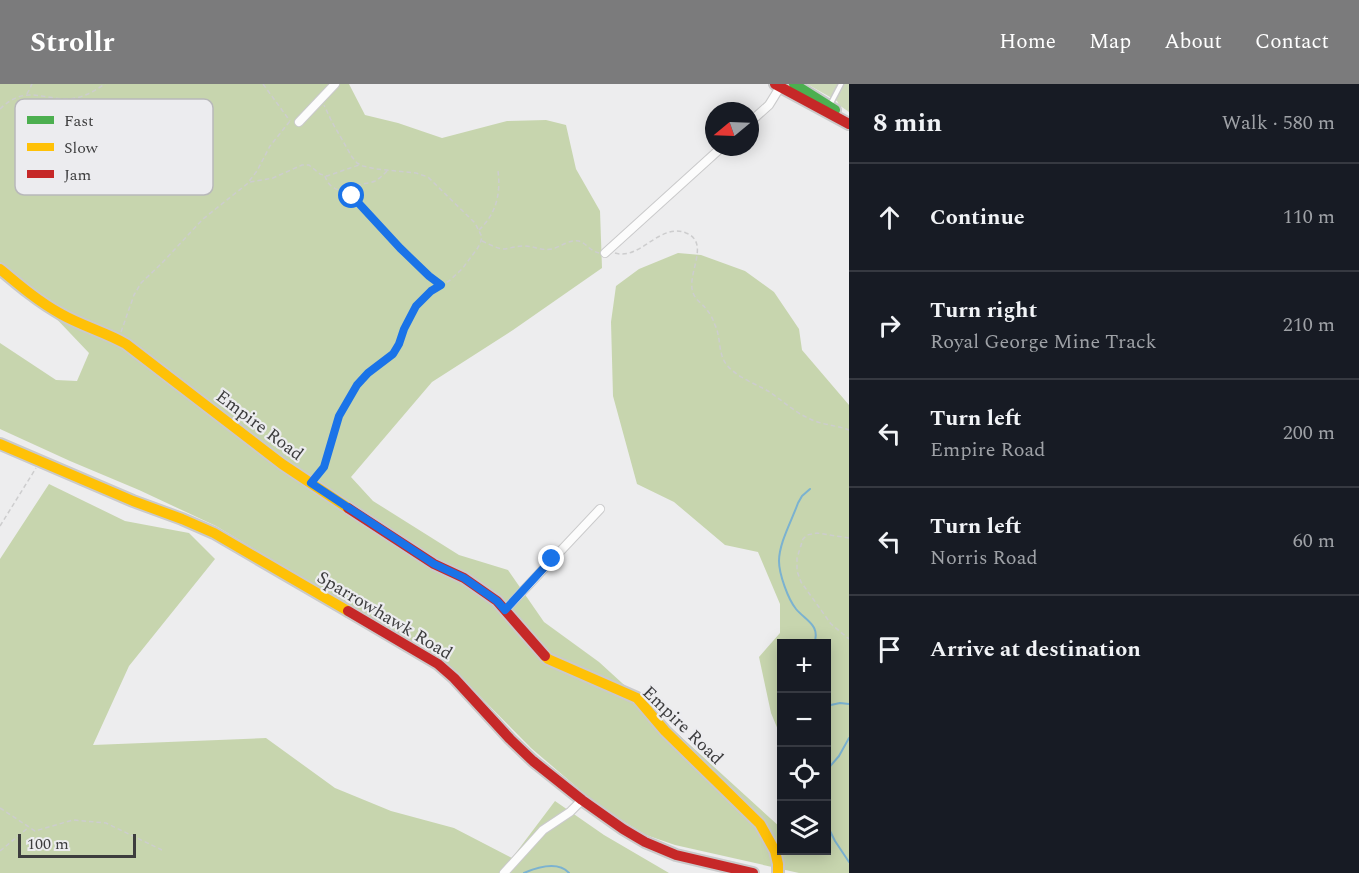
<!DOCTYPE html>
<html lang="en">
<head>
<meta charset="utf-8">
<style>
	:root { --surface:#171b24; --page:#242831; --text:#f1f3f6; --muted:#9ea1a6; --line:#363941; --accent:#7b7b7c }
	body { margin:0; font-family:Spectral,serif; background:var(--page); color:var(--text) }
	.controls { position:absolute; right:18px; bottom:18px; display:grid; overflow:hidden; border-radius:0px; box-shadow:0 3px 15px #0003 }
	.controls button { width:54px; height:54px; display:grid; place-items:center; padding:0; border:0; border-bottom:2px solid var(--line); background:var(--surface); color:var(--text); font:30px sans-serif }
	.compass { position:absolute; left:705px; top:18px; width:54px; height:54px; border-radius:50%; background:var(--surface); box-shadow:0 3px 15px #0003; rotate:251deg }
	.scale { position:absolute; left:18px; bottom:15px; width:118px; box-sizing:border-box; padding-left:6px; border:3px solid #3d3d3e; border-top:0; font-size:16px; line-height:21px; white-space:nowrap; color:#3d3d3e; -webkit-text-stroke:4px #ececef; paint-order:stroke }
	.stop { position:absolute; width:18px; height:18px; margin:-14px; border:4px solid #1a73e8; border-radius:50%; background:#fff }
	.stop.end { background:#1a73e8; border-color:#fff; box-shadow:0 2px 6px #0008 }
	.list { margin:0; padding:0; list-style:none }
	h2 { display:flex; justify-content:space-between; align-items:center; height:78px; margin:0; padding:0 24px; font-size:26px }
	h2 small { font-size:20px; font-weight:400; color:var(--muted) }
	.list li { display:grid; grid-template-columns:39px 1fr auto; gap:18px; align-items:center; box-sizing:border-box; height:108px; padding:0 24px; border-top:2px solid var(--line) }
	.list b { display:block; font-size:22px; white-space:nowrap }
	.list p { margin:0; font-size:20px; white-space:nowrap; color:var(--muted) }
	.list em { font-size:20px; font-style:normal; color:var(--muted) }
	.icon { flex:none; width:33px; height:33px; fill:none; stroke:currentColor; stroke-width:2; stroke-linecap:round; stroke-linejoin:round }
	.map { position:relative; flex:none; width:849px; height:789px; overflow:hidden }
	header { display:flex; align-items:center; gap:36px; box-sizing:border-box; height:84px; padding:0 30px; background:var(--accent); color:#fff }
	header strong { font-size:28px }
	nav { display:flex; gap:33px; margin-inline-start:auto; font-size:21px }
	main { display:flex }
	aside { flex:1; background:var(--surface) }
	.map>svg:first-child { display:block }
	.green { fill:#cedaba }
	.forest { fill:#c7d5ae }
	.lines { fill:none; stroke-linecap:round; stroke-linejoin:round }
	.stream { stroke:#7bb2d0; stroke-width:2 }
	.lane-casing { stroke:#cacacb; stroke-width:7 }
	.street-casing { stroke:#cacacb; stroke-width:10 }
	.fast-casing { stroke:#cacacb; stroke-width:14 }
	.slow-casing { stroke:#cacacb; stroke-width:14 }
	.jam-casing { stroke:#cacacb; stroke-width:14 }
	.path { stroke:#cdcdce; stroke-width:1.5; stroke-dasharray:4.5 3; stroke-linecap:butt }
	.lane { stroke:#fcfcfc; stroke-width:4 }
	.street { stroke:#fcfcfc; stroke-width:8 }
	.fast { stroke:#4caf50; stroke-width:10 }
	.slow { stroke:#ffc107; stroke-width:10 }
	.jam { stroke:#c62828; stroke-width:10 }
	.route { stroke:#1a73e8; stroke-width:8 }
	.labels { text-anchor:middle; stroke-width:4.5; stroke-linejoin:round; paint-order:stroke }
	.street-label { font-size:18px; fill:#3d3d3e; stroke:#ececef }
	.key { fill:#ececef; stroke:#b8b8ba; stroke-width:1.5 }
	.key-label { font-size:16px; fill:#3d3d3e }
</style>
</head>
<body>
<header>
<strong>Strollr</strong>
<nav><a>Home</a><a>Map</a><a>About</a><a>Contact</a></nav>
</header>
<main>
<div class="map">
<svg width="849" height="789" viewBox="0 0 849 789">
	<rect width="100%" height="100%" fill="#ededee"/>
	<polygon class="green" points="807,0 849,0 849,28 839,21 837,17"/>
	<g class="forest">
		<polygon points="0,0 349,0 365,31 398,39 442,54 507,37 546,36 566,41 576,85 600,127 602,184 513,246 432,298 351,393 373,417 459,471 508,486 544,538 599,578 781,744 782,766 826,766 826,560 782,560 781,653 771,629 759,573 780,549 780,520 758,468 725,461 674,418 637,400 613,312 611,238 616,202 639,185 678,169 701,171 745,187 774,208 799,245 802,266 849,321 849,789 799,789 675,761 646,751 600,723 531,664 452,584 216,442 139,406 70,377 0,345 0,259 56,296 77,297 89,269 11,187 0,178"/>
		<polygon points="49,400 125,437 189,449 215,475 129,582 93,661 266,654 335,704 391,727 454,744 512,774 555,717 604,751 669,789 0,789 0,475"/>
	</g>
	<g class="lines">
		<g class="stream">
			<path d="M810,405L802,412L798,419C792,436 779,459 779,477C779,490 788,515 796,525C806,537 821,541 814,560"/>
			<polyline points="826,622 840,619 849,620"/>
			<polyline points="826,687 839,672 849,654"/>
			<polyline points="826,739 835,757 849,778"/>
			<path d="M524,789C538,783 558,777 569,789"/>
		</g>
		<g class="lane-casing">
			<polyline id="lane" points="830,21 841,0"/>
		</g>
		<g class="street-casing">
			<g id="street">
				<polyline points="299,38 335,0"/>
				<polyline points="750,38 769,21 782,0"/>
				<polyline points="605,169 722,63"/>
				<polyline points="505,526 600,425"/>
				<polyline points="504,789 543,746 570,728 582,716"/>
			</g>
		</g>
		<g class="fast-casing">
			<polyline id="fast" points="794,0 835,26"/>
		</g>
		<g class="slow-casing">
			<g id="slow">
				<path d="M0,185C19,201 39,218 61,230C82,242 105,248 126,260L282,380L348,424"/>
				<polyline points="0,360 133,417 182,435 214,449 348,527"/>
				<polyline points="545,572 548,575 637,614 665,647 760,740 775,767 778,780 778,789"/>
			</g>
		</g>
		<g class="jam-casing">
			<g id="jam">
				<polyline points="775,0 849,40"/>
				<polyline points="348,424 434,480 464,494 497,517 545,572"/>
				<polyline points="348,527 438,580 454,594 510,655 533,677 582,716 623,745 645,758 676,771 753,789"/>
			</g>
		</g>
		<g class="path">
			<polyline points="263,0 290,37"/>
			<polyline points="27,10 32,0"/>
			<path d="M0,25C24,2 38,14 66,15C81,15 93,8 105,0"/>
			<path d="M387,87C383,91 379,95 375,97C366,101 351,98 352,112L400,164L440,201"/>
			<path d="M325,92C329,105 338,106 351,109"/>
			<polyline points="250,98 273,94 302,81 309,81 320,90 327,92 359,81"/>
			<path d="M479,146C496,130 501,110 498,87"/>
			<path d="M482,157C489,160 497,165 505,165C511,164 517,162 524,162C534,162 541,167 552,165C560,163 570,155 579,157C586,159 590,167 599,169"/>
			<path d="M615,169C640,177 660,138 686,149C712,159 684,193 694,211C697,217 703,220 706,225C710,229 713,235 715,241C721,253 718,269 726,280C736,293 754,299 768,307C782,316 794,328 810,335C822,341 836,341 849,346"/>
			<polyline points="121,248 134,211 141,199 161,180 203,135 247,100 257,87 270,62 290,37"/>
			<polyline points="318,392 326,377 339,332 357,301 368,289 393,270 399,260 404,245 416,222 431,207 449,197 462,185 477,165 480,160 482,153 475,139 428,93 416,89 376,85 363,82 357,79 352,73 332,38 324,21"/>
			<polyline points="0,442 36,384"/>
			<polyline points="849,454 817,449 807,451 803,455 797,474 797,487 801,498 831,540 849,555"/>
			<polyline points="0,724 35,747 73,736 106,739 162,766"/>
			<polyline points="0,767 29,743"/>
		</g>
		<use href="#lane" class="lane"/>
		<use href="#street" class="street"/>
		<use href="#fast" class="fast"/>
		<use href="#slow" class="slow"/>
		<use href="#jam" class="jam"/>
	</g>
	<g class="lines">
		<polyline class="route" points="352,112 400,164 429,192 441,201 431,207 416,222 404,245 399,260 393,270 368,289 357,301 339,332 324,383 311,399 434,480 464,494 497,517 505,526 552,475"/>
	</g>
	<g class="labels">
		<g class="street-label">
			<text transform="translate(260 341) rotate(37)" y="6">Empire Road</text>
			<text transform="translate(385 531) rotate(31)" y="6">Sparrowhawk Road</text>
			<text transform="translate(683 641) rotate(44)" y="6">Empire Road</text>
		</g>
	</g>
	<rect x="15" y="15" width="198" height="96" rx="9" class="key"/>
	<rect x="27" y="32" width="27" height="8" fill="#4caf50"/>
	<rect x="27" y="59" width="27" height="8" fill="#ffc107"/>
	<rect x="27" y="86" width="27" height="8" fill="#c62828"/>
	<g class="key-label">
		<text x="64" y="42">Fast</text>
		<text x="64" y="69">Slow</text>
		<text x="64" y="96">Jam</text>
	</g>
</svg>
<div class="controls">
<button>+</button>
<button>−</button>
<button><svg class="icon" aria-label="locate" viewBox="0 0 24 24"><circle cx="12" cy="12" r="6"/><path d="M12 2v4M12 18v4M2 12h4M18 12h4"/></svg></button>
<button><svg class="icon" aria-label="layers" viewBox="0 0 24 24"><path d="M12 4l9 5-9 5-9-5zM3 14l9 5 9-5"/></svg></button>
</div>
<svg class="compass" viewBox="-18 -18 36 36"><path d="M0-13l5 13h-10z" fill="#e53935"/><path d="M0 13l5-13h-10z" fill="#9ea1a6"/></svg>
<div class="scale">100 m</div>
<div class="stop" style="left:352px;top:112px"></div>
<div class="stop end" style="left:552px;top:475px"></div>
</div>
<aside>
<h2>8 min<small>Walk · 580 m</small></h2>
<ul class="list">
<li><svg class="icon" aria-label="ahead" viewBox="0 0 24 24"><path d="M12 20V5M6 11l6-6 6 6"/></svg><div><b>Continue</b></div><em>110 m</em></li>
<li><svg class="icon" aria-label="right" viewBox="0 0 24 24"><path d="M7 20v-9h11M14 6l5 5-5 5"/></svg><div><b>Turn right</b><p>Royal George Mine Track</p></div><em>210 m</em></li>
<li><svg class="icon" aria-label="left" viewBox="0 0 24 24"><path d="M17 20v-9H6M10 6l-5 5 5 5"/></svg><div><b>Turn left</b><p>Empire Road</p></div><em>200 m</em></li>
<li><svg class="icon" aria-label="left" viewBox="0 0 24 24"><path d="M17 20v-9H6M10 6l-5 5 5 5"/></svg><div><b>Turn left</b><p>Norris Road</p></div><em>60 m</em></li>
<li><svg class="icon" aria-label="arrive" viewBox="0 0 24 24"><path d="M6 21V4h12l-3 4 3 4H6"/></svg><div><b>Arrive at destination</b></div></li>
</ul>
</aside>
</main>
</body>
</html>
